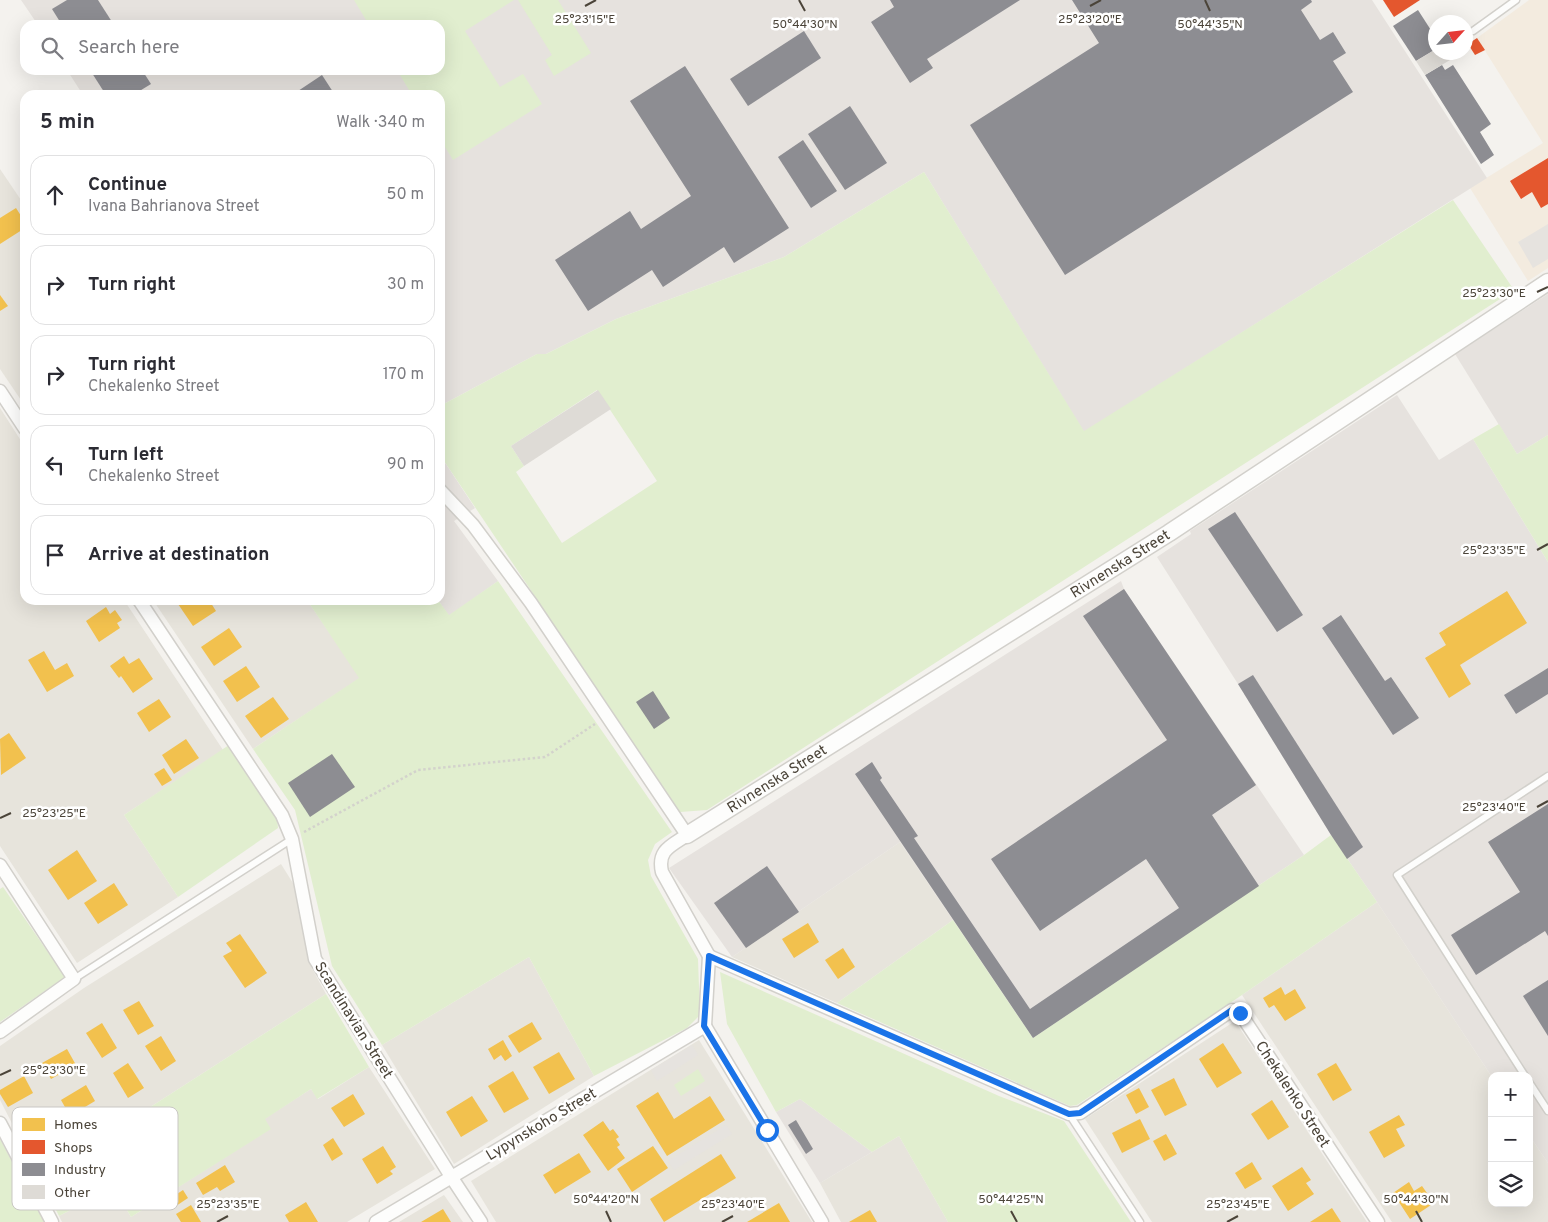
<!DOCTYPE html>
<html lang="en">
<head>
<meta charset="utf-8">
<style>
	:root { --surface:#fff; --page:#f2f2f3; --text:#2b2b33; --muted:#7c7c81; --line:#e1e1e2 }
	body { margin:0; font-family:Overpass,sans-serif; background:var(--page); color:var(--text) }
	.controls { position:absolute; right:15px; bottom:15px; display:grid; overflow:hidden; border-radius:10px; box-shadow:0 5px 20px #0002 }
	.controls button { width:45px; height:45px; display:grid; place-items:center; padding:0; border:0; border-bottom:1px solid var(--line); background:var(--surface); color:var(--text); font:25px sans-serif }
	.compass { position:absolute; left:1428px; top:15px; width:45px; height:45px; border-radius:50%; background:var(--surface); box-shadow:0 5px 20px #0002; rotate:63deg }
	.stop { position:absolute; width:15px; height:15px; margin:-11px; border:4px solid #1a73e8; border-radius:50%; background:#fff }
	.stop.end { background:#1a73e8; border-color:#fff; box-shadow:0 1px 5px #0008 }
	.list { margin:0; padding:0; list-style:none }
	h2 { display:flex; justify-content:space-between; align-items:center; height:65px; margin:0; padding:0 20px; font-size:21px }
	h2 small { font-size:16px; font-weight:400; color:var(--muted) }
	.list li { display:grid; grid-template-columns:32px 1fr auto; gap:15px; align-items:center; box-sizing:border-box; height:80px; margin:0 10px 10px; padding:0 10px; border:1px solid var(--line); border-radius:15px }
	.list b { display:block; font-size:19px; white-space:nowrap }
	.list p { margin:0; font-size:16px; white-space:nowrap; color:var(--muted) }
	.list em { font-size:16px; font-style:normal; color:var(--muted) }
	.icon { flex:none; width:28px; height:28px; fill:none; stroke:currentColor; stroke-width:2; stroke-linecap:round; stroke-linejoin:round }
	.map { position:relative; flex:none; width:1548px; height:1222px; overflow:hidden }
	.search { position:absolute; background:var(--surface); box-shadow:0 5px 20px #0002; left:20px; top:20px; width:425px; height:55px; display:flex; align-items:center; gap:12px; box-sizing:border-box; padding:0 18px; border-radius:15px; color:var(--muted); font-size:19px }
	.panel { position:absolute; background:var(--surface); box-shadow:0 5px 20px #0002; left:20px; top:90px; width:425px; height:515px; border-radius:15px }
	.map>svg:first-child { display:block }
	.residential { fill:#e7e4dc }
	.commercial { fill:#f3ebdf }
	.industrial { fill:#e6e2de }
	.green { fill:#e1eecf; fill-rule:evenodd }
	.parking { fill:#e6e3df }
	.homes { fill:#f2c14e }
	.shops { fill:#e4572e }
	.industry { fill:#8d8d92 }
	.building { fill:#dedbd6 }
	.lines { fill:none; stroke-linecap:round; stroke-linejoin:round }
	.service-casing { stroke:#d2d0cb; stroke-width:9 }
	.minor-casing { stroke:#d2d0cb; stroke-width:15 }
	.tertiary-casing { stroke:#d2d0cb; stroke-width:19 }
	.path { stroke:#d3d2cc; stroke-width:2.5; stroke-dasharray:2.5 2.5; stroke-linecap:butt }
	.service { stroke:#fdfdfc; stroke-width:6 }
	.minor { stroke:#fdfdfc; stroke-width:12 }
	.tertiary { stroke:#fdfdfc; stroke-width:16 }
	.route { stroke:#1a73e8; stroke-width:6 }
	.ticks { fill:none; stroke:#4b4439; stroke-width:2 }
	.labels { text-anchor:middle; stroke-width:5; stroke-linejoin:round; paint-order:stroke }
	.street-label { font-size:15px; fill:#4b4439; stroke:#fff }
	.key { fill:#fff; stroke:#c9c7c4; stroke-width:1 }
	.key-label { font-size:14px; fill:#4b4439 }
	.ticks-label { font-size:12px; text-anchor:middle; fill:#4b4439; stroke:#fff; stroke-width:5; stroke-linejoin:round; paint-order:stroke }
</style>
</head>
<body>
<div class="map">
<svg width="1548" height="1222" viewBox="0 0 1548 1222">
	<rect width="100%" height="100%" fill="#f4f2ee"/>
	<g class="residential">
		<polygon points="0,169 25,206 25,406 0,369"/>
		<polygon points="0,408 25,447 25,600 124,600 223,750 124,815 178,897 77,963 0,846"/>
		<polygon points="153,600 307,600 360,678 253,749"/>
		<polygon points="900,842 953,920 837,1003 732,957"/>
		<polygon points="281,864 296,888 309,963 326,994 40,1178 0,1100 0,1046 84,988"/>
		<polygon points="1377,902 1492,1077 1492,1203 1529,1203 1529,1135 1548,1163 1548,1222 1392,1222 1242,995"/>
		<polygon points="529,957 594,1076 454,1164 382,1045"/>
		<polygon points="1235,1021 1367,1222 1152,1222 1085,1119"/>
		<polygon points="699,1040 812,1222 496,1222 471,1181"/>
		<polygon points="369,1067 435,1169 347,1222 62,1222 59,1216 114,1188 131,1217 270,1129 264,1119 311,1089 318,1099"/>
		<polygon points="899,1136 948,1222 841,1222 820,1183"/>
		<polygon points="444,1195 463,1222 399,1222"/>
	</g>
	<polygon class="commercial" points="1529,0 1548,0 1548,268 1528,281 1470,188 1543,143 1477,38"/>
	<g class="industrial">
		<polygon points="21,0 1372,0 1487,178 1084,432 924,172 784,257 616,319 546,354 537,354 440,406 440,95 83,95 67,70 440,70 440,25 38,25"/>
		<polygon points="1548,294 1548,435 1517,454 1455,354"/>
		<polygon points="1397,395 1439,460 1473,439 1548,562 1548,1163 1529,1135 1529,1076 1492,1076 1492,1077 1377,902 1331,835 1238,684 1157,557 1191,534 1190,531"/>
		<polygon points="440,455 475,508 454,521 498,581 449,616 438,600 440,600"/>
		<polygon points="1121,581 1124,589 1304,855 1033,1038 900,842 732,957 669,868"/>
		<polygon points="800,1099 872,1152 820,1183 776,1112"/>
	</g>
	<g class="green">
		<polygon points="354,0 514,0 465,31 500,87 523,74 542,104 453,160 440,139 440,95 412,95 397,70 440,70 440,25 369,25"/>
		<polygon points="518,0 558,0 591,53 554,76 545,60 552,55"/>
		<path d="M924,172L1084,431L1453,200L1514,290L707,810L680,812L440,455V406L537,354H546L616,319L784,257ZM597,390L657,481L562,543L516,472L524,466L511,446Z"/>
		<polygon points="1499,424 1517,454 1548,435 1548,562 1473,439"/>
		<polygon points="498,581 672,832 655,844 648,860 651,876 698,959 700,1015 687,1028 594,1076 529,957 382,1045 332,966 295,810 253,749 359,678 307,600 438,600 449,615"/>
		<polygon points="229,745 277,818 278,828 178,897 124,815"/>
		<polygon points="1331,835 1377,902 1242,995 1077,1105 1070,1106 837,1003 953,920 1033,1038 1304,855"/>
		<polygon points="3,887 65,977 0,1022 0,889"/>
		<polygon points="720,972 999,1096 1064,1121 1131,1222 948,1222 899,1136 872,1152 800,1099 776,1112 727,1024"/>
		<polygon points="326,994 369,1067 317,1099 311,1089 265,1119 271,1129 131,1217 114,1188 59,1216 40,1178"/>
		<polygon points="698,1069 705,1081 681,1096 674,1085"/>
		<polygon points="0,1139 44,1222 0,1222"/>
	</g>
	<g class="parking">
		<polygon points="1548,224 1548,259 1533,268 1518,242"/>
		<polygon points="692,1045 698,1055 657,1081 651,1070"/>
		<polygon points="726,1125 732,1134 674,1170 668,1161"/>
	</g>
	<g class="homes">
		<polygon points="16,208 25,222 25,228 0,244 0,218"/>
		<polygon points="0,295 8,306 0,311"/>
		<polygon points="1507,591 1527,623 1460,665 1471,684 1449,698 1425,658 1446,645 1439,633"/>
		<polygon points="185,600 209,600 216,611 193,626 178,604"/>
		<polygon points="106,607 110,614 115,610 122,620 117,623 120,628 99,642 86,621"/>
		<polygon points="229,628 242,647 214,666 201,647"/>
		<polygon points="44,651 55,670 67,663 74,676 47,692 28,660"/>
		<polygon points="124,656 129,664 139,658 153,679 133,693 121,676 119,678 110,666"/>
		<polygon points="246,666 260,687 237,702 223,681"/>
		<polygon points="273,697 289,719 261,738 245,716"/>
		<polygon points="159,699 171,717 149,732 137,713"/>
		<polygon points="9,733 26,758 1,775 0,739"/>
		<polygon points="186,739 199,758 174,774 162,755"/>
		<polygon points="164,768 172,780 162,786 154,774"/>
		<polygon points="77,850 97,881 68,900 48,870"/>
		<polygon points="114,883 128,905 98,924 84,903"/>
		<polygon points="808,923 819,942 794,958 782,939"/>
		<polygon points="240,934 267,973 245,988 223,956 232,951 226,943"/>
		<polygon points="843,948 855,967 838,979 825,960"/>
		<polygon points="1281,987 1285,995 1295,989 1306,1008 1285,1021 1274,1005 1269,1008 1263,998"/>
		<polygon points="139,1001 154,1026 138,1035 123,1010"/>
		<polygon points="532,1022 542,1039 519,1053 508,1036"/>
		<polygon points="102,1023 117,1048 102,1058 86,1033"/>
		<polygon points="161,1036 176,1061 161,1071 145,1046"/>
		<polygon points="503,1040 512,1056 505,1061 501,1055 494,1060 488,1049"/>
		<polygon points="1223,1043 1242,1073 1217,1088 1199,1059"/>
		<polygon points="67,1049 76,1065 51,1079 42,1063"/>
		<polygon points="559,1052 575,1079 549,1094 533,1067"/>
		<polygon points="128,1063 144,1088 128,1098 113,1073"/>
		<polygon points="1336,1063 1352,1090 1333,1101 1317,1074"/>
		<polygon points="513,1071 529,1099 504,1113 488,1086"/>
		<polygon points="24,1076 33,1093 8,1107 0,1094 0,1090"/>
		<polygon points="1174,1078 1187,1105 1165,1116 1151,1090"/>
		<polygon points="86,1085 95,1101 70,1116 61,1100"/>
		<polygon points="1139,1088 1149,1107 1136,1114 1126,1095"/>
		<polygon points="658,1092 674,1119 710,1096 725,1120 667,1156 636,1106"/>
		<polygon points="353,1094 365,1114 344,1127 331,1108"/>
		<polygon points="472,1096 488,1121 461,1137 446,1112"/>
		<polygon points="1272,1100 1289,1127 1268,1140 1251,1114"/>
		<polygon points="1399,1115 1405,1125 1396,1129 1405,1146 1384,1158 1369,1132"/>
		<polygon points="1140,1119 1150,1139 1122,1153 1112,1133"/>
		<polygon points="603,1121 610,1131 613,1129 619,1137 616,1139 620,1145 617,1147 625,1158 608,1171 583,1135"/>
		<polygon points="1166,1134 1177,1154 1164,1161 1153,1141"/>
		<polygon points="333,1138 343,1154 332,1161 323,1145"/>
		<polygon points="383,1146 396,1167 390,1171 393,1174 377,1184 362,1159"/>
		<polygon points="653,1146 668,1168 632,1192 617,1169"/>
		<polygon points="579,1153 591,1172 555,1194 543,1175"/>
		<polygon points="721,1154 736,1178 664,1222 650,1199"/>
		<polygon points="1252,1162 1262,1179 1245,1189 1235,1173"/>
		<polygon points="225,1165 235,1182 220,1191 217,1187 203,1195 196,1183"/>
		<polygon points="1302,1167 1311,1180 1306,1183 1314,1194 1288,1211 1272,1186"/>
		<polygon points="1409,1182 1414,1191 1422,1186 1434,1203 1410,1219 1393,1193"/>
		<polygon points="183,1190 188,1198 173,1208 168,1200"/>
		<polygon points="306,1202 318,1222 289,1222 285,1215"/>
		<polygon points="779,1203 790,1222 747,1222"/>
		<polygon points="191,1205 201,1222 181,1222 176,1214"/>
		<polygon points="1332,1208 1341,1222 1310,1222"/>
		<polygon points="443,1209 451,1222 421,1222"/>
		<polygon points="870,1210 877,1222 849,1222"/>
	</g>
	<g class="shops">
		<polygon points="1383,0 1420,0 1394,17"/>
		<polygon points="1477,38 1485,50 1475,55 1468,44"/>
		<polygon points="1548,158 1548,204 1541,208 1532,192 1521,199 1510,181"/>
	</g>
	<g class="industry">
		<polygon points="67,0 98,0 114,25 62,25 52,9"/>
		<polygon points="890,0 1020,0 927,59 933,68 910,83 871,22 894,7"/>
		<polygon points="1072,0 1311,0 1312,2 1301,10 1320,40 1333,32 1346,53 1333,61 1353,92 1065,275 970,125 1099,43"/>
		<polygon points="1418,10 1436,38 1436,49 1416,61 1393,26"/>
		<polygon points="804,31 821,58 748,106 730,79"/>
		<polygon points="1442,65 1445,70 1453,65 1491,124 1480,132 1494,155 1481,164 1425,75"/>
		<polygon points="685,66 789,228 734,263 724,247 663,287 652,270 588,311 555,260 630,211 641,229 691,196 630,101"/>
		<polygon points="90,70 142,70 151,84 133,95 106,95"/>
		<polygon points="322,75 335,95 292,95"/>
		<polygon points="850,106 887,163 845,190 808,134"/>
		<polygon points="803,140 837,191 811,208 778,157"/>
		<polygon points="1235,512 1303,615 1277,632 1208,529"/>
		<polygon points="1124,589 1256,785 1212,815 1259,886 1033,1038 855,774 872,762 882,778 880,780 918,836 914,838 1030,1009 1179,908 1146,859 1040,931 991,859 1167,740 1083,616"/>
		<polygon points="1341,615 1385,681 1391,677 1419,718 1393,735 1322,628"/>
		<polygon points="1548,668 1548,694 1516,714 1504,695"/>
		<polygon points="1253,675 1363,847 1347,859 1331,835 1238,684"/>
		<polygon points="653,691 670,718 654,729 636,702"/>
		<polygon points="332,754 355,787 310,817 288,783"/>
		<polygon points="1548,804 1548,936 1545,931 1476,975 1451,935 1520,892 1488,842"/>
		<polygon points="767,866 799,912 746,948 714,903"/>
		<polygon points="1548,980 1548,1036 1523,996"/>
		<polygon points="796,1120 813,1149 806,1154 788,1125"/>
	</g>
	<g class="building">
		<polygon points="1436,49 1436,52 1445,52 1450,60 1425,75 1416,61"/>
		<polygon points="598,390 611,409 524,466 511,446"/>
	</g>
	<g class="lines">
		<g class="service-casing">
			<g id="service">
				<polyline points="1473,31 1516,0"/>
				<polyline points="74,979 292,839"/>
				<polyline points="1525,1076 1397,875 1548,776"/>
				<polyline points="1529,1082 1548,1111"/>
				<polyline points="1069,1114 1140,1222"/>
			</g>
		</g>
		<g class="minor-casing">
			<g id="minor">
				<polyline points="0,391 25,429"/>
				<path d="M440,490L473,525L531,603L687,835C671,846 657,850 662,872L709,956L705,1026"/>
				<polyline points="139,600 282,815 292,839 315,959 452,1178 481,1222"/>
				<polyline points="0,865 74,979 0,1032"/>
				<polyline points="709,956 1069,1114 1080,1113 1232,1010 1240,1013 1378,1222"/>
				<polyline points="705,1026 822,1222"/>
				<polyline points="0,1123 52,1222"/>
				<polyline points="376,1222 705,1026"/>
			</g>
		</g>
		<g class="tertiary-casing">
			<g id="tertiary">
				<path id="s1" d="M687,835L1169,533L1548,282"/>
			</g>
		</g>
		<polyline class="path" points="304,832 418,770 545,757 595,724"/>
		<use href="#service" class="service"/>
		<use href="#minor" class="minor"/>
		<use href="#tertiary" class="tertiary"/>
	</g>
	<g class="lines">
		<polyline class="route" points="767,1130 704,1026 709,956 1069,1114 1080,1113 1232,1010 1240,1013"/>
	</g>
	<path class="ticks" d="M799,0L805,11M1205,0L1210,11M585,6L596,0M1090,6L1101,0M1537,292L1548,287M1537,550L1548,544M1537,807L1548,801M0,818L11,813M0,1075L11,1070M606,1211L611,1222M1011,1211L1017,1222M1416,1211L1422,1222M217,1222L228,1216M722,1222L733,1216M1227,1222L1238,1216"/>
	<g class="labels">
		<g class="street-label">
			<text dy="5" stroke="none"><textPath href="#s1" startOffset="511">Rivnenska Street</textPath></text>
			<text dy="5" stroke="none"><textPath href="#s1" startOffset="106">Rivnenska Street</textPath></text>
			<text transform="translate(354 1020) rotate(58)" y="5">Scandinavian Street</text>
			<text transform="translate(1293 1094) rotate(57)" y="5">Chekalenko Street</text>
			<text transform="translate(541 1124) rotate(-31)" y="5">Lypynskoho Street</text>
		</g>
	</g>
	<rect x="12" y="1107" width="166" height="103" rx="8" class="key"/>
	<rect x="22" y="1118" width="23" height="13" fill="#f2c14e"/>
	<rect x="22" y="1140" width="23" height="14" fill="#e4572e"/>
	<rect x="22" y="1163" width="23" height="13" fill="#8d8d92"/>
	<rect x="22" y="1185" width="23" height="14" fill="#dedbd6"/>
	<g class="key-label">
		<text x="54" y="1129">Homes</text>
		<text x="54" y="1152">Shops</text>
		<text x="54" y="1174">Industry</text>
		<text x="54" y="1197">Other</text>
	</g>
	<g class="ticks-label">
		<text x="585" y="23">25°23'15"E</text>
		<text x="1090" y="23">25°23'20"E</text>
		<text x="805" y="28">50°44'30"N</text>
		<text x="1210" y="28">50°44'35"N</text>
		<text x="1494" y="297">25°23'30"E</text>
		<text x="1494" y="554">25°23'35"E</text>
		<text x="1494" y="811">25°23'40"E</text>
		<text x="54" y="817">25°23'25"E</text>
		<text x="54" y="1074">25°23'30"E</text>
		<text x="606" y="1203">50°44'20"N</text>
		<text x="1011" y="1203">50°44'25"N</text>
		<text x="1416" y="1203">50°44'30"N</text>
		<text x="228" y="1208">25°23'35"E</text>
		<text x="733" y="1208">25°23'40"E</text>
		<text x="1238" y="1208">25°23'45"E</text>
	</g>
</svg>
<div class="controls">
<button>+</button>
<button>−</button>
<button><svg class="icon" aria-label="layers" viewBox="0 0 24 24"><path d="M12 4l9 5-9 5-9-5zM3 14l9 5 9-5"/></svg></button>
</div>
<svg class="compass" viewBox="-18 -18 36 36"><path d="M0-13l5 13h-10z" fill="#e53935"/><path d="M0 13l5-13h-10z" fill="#7c7c81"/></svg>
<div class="stop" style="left:767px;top:1130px"></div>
<div class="stop end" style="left:1240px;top:1013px"></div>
<div class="search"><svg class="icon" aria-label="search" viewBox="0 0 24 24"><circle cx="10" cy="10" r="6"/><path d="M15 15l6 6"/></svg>Search here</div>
<section class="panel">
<h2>5 min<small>Walk · 340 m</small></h2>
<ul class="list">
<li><svg class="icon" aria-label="ahead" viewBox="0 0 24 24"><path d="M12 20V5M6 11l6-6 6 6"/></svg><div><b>Continue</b><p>Ivana Bahrianova Street</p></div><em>50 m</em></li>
<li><svg class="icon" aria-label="right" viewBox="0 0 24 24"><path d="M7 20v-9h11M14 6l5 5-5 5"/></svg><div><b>Turn right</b></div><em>30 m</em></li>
<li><svg class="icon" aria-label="right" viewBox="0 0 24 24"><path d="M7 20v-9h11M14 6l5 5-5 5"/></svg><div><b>Turn right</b><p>Chekalenko Street</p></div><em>170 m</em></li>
<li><svg class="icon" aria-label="left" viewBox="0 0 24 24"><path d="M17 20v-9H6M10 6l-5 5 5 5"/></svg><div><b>Turn left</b><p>Chekalenko Street</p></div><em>90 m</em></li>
<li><svg class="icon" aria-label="arrive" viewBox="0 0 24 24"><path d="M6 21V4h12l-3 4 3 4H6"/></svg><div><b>Arrive at destination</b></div></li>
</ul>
</section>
</div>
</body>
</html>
